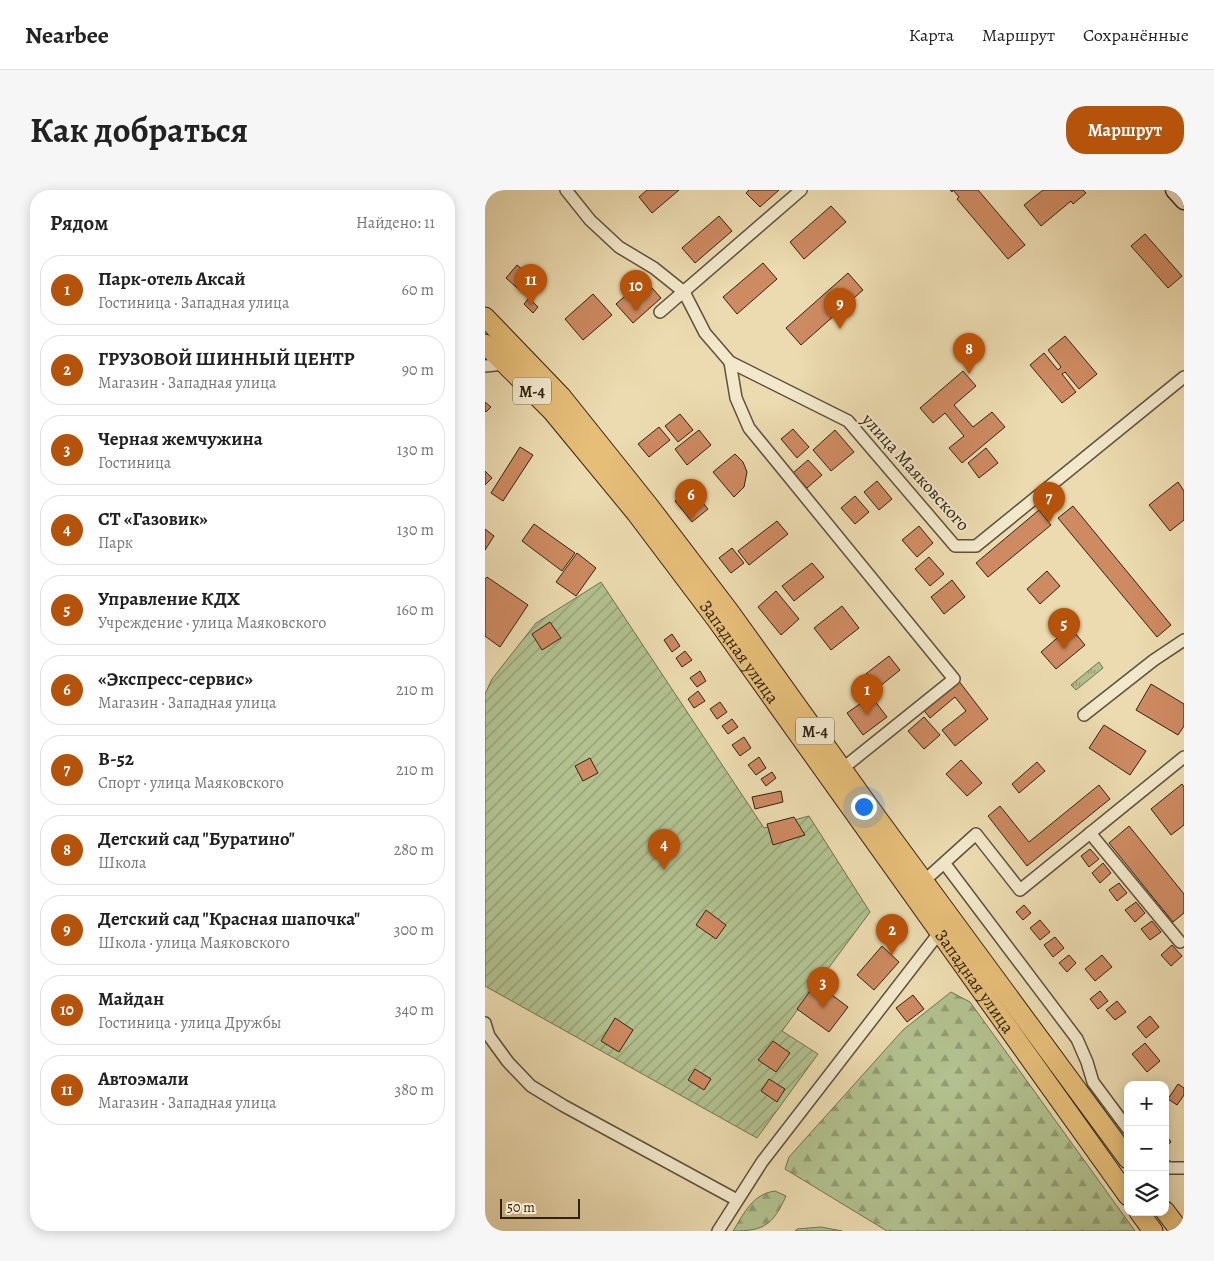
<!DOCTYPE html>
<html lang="ru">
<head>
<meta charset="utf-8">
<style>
	:root { --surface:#fff; --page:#f6f6f6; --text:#222; --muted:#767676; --line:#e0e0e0; --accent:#b45309 }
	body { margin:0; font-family:Alegreya,serif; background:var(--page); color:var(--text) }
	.controls { position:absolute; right:15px; bottom:15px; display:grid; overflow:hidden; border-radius:10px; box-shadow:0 2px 12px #0003 }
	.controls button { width:45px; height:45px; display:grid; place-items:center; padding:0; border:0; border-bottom:1px solid var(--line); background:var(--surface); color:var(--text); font:25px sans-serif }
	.scale { position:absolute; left:15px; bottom:12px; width:80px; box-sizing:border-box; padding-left:5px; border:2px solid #302313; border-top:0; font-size:14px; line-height:18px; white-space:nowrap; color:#302313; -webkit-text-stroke:4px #f3e8cc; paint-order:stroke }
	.you { position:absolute; left:378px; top:616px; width:18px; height:18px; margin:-12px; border:4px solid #fff; border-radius:50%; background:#1a73e8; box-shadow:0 0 0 8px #1a73e833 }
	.badge { display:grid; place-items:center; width:32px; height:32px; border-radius:50%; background:var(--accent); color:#fff; font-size:16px; font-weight:700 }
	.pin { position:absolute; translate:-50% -41px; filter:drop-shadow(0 1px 2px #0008) }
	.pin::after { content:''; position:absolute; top:26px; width:18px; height:15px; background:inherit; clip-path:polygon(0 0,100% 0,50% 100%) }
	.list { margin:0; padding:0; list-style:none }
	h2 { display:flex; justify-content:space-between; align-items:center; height:65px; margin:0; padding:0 20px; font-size:21px }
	h2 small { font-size:16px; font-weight:400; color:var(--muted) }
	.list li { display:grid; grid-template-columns:32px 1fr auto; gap:15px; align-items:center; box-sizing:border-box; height:70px; margin:0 10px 10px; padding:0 10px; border:1px solid var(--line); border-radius:20px }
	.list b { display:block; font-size:19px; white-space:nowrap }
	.list p { margin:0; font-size:16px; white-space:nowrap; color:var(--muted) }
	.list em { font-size:16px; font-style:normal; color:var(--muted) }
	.icon { flex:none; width:28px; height:28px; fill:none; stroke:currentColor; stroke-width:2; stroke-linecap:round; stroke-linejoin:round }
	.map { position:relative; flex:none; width:699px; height:1041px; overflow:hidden; border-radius:20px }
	header { display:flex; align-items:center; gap:30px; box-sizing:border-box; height:70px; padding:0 25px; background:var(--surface); border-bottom:1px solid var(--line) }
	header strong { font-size:24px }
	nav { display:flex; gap:28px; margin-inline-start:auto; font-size:18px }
	.intro { display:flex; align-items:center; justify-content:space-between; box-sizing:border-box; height:120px; padding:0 30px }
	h1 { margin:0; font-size:35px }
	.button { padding:12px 22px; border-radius:20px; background:var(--accent); color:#fff; font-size:18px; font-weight:700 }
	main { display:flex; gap:30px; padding:0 30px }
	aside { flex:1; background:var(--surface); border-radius:20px; box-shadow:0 2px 12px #0003 }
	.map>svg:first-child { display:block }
	.grass { fill:url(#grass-tufts); stroke:#717251 }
	.forest { fill:url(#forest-firs); stroke:#717251 }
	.garden { fill:url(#garden-furrows); stroke:#717251 }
	.building { fill:#ce8a61; stroke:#302313 }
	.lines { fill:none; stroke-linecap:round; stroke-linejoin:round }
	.street-casing { stroke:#5f513a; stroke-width:14 }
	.secondary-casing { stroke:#302313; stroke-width:19 }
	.primary-casing { stroke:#302313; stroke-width:21 }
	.street { stroke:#f3e8cc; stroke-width:11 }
	.secondary { stroke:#f3e8cc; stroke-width:16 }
	.primary { stroke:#e6be78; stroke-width:19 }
	.labels { text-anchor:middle; stroke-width:4; stroke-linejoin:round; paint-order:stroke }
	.shield { fill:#f3e8cc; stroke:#6a5e4a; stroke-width:1 }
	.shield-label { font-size:16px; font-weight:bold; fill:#302313 }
	.street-label { font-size:18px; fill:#302313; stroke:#f3e8cc }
</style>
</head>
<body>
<header>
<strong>Nearbee</strong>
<nav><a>Карта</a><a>Маршрут</a><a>Сохранённые</a></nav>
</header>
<div class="intro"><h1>Как добраться</h1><a class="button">Маршрут</a></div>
<main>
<aside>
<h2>Рядом<small>Найдено: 11</small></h2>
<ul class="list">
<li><span class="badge">1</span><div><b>Парк-отель Аксай</b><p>Гостиница · Западная улица</p></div><em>60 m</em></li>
<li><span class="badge">2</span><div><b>ГРУЗОВОЙ ШИННЫЙ ЦЕНТР</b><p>Магазин · Западная улица</p></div><em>90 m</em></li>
<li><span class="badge">3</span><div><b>Черная жемчужина</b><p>Гостиница</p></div><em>130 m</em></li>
<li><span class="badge">4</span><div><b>СТ «Газовик»</b><p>Парк</p></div><em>130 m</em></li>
<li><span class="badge">5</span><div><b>Управление КДХ</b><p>Учреждение · улица Маяковского</p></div><em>160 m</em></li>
<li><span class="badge">6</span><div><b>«Экспресс-сервис»</b><p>Магазин · Западная улица</p></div><em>210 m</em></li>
<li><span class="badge">7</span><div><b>В-52</b><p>Спорт · улица Маяковского</p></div><em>210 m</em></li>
<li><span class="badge">8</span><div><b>Детский сад &quot;Буратино&quot;</b><p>Школа</p></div><em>280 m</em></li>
<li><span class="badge">9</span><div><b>Детский сад &quot;Красная шапочка&quot;</b><p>Школа · улица Маяковского</p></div><em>300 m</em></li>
<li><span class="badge">10</span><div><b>Майдан</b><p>Гостиница · улица Дружбы</p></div><em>340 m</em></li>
<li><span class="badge">11</span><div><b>Автоэмали</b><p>Магазин · Западная улица</p></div><em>380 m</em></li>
</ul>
</aside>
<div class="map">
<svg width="699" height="1041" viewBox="0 0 699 1041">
	<defs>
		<pattern id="grass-tufts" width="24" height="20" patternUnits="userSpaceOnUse" patternTransform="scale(1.25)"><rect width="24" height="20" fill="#b2c18f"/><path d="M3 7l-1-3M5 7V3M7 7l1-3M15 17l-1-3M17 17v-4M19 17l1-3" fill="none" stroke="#919c74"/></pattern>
		<pattern id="forest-firs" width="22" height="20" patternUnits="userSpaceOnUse" patternTransform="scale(1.25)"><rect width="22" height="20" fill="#b2c18f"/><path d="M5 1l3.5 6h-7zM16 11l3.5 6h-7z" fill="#919c74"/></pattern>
		<pattern id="garden-furrows" width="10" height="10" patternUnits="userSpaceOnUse" patternTransform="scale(1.25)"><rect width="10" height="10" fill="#b2c18f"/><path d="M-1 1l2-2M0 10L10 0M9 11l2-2" fill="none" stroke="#919c74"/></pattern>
	</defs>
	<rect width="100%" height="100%" fill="#ecdbb0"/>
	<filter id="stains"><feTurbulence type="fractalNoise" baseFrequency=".004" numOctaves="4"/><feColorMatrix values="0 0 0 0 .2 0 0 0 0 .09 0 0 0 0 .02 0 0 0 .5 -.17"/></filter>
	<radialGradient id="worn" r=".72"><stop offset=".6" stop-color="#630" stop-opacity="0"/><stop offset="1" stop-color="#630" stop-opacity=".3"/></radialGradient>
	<polygon class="grass" points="614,472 618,478 591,500 586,495"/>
	<g class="forest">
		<polygon points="466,802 485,812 650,1041 402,1041 300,979 304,967 418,840"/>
		<path d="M290,1001L301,1006C288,1035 279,1041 248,1041C259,1024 267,1004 290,1001Z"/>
		<polygon points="336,1037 357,1041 310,1041 312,1039"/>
	</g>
	<polygon class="garden" points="116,392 279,638 324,626 385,722 297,841 333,864 272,948 0,796 0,504 7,489 51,433"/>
	<g class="building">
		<polygon points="162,0 194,0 167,23 154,7"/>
		<polygon points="264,0 294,0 275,17 261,3"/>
		<polygon points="465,0 493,0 540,55 523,69 472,9 474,7 468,0 467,2"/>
		<polygon points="558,0 598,0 601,3 588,14 586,11 556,36 539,15"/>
		<polygon points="346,16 361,32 319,69 305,52"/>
		<polygon points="234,26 247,41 210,73 197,58"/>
		<polygon points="660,44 697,86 683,98 646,56"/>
		<polygon points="278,73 292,89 252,124 238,107"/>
		<polygon points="32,75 51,91 40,105 21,88"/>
		<polygon points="363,83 378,100 316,155 301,138"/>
		<polygon points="159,89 176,108 148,133 131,114"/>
		<polygon points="108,104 127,125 98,150 80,129"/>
		<polygon points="44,108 53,117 48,123 39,114"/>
		<polygon points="580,146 612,184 594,199 580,182 577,184 591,202 577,213 545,175 559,163 573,180 576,177 563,160"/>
		<polygon points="478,181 491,196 469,215 488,237 507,222 520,237 477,273 464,258 479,246 460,223 448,233 435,218"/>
		<polygon points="0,212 6,217 1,222 0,221"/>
		<polygon points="195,224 208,240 193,252 180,236"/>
		<polygon points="174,237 185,250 164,267 153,254"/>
		<polygon points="308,239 324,257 312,268 296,249"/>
		<polygon points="214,240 226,255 202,275 190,259"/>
		<polygon points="350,240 369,262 346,281 328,260"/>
		<polygon points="35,257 48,265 18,311 6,303"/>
		<polygon points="501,258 513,273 494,288 483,273"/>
		<polygon points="250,264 258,272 262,282 259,297 249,307 228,282"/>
		<polygon points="323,270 337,285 322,298 308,283"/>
		<polygon points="0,281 7,288 0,295"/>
		<polygon points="392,291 407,309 394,320 379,302"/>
		<polygon points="693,292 699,301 699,330 685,341 664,315"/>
		<polygon points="206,299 223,319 207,332 190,311"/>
		<polygon points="370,306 384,322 370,334 356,318"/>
		<polygon points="588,316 686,435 672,447 573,328"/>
		<polygon points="554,320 566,335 503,387 491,373"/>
		<polygon points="292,331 303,344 264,375 253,361"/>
		<polygon points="49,334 90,363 77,381 37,351"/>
		<polygon points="434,336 448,353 432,367 417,350"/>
		<polygon points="0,339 9,346 0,360"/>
		<polygon points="247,358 259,373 246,383 234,368"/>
		<polygon points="92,363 111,378 91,406 71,392"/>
		<polygon points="444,367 459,384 445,396 430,379"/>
		<polygon points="327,373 339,387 309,411 297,396"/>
		<polygon points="562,381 575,396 555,414 542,399"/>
		<polygon points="2,387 43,415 15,457 0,446 0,389"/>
		<polygon points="467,390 480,407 459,424 446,407"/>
		<polygon points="291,401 314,429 296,445 273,417"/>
		<polygon points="357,416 374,438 346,460 329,438"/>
		<polygon points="65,432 76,448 57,460 47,444"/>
		<polygon points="585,437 600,455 571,479 556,462"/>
		<polygon points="187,444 195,456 187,462 179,450"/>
		<polygon points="200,461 207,470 197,477 191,468"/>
		<polygon points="404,466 415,480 384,505 373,490"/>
		<polygon points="215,481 221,491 212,497 205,488"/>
		<polygon points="473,490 503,529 470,556 457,540 481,521 470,507 445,528 437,518"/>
		<polygon points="666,494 699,514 699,536 693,545 651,520"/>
		<polygon points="213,501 220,511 209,518 203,509"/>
		<polygon points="386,506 402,527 378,545 362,523"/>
		<polygon points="235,512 242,522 232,529 225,519"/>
		<polygon points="439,527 455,545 439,559 423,541"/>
		<polygon points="247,529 253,537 243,544 237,536"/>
		<polygon points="619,535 661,561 645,585 604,558"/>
		<polygon points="259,547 266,558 255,566 247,555"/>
		<polygon points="274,567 281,578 271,585 263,575"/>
		<polygon points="105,568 113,583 98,591 90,576"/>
		<polygon points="476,570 497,593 482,606 461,584"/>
		<polygon points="552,572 560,581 534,603 527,594"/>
		<polygon points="287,582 291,588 281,596 276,589"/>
		<polygon points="697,594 699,597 699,635 686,645 666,619"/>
		<polygon points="614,595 625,609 542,676 503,626 515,616 544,652"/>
		<polygon points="296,601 298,612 270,619 267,607"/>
		<polygon points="309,627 320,645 288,655 282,634"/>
		<polygon points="644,636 699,704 699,723 688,732 624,653"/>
		<polygon points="605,659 614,669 604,677 596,666"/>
		<polygon points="618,673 626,683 615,693 607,683"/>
		<polygon points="634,693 642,703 632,711 624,700"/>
		<polygon points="651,712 660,723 650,732 640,720"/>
		<polygon points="539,715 546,723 538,730 531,722"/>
		<polygon points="221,720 241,735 231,749 211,735"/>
		<polygon points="555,730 565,742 555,750 545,738"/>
		<polygon points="667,731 676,742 665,750 656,739"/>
		<polygon points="570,747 579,758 568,767 559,755"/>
		<polygon points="687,755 697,766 686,776 676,765"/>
		<polygon points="397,756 414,772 389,800 372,785"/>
		<polygon points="584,765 591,773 582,782 574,773"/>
		<polygon points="617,765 627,777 610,791 600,779"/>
		<polygon points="331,793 363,817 344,842 312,819"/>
		<polygon points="615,801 623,811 613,819 605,809"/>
		<polygon points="428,805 439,819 422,832 411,818"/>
		<polygon points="632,811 641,822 630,830 621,820"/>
		<polygon points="665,826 674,837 661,848 652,837"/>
		<polygon points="130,828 148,840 134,862 116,851"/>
		<polygon points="288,851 305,863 291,882 273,870"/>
		<polygon points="660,853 675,871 662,882 647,864"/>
		<polygon points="210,879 226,889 219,900 203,890"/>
		<polygon points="284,889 300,899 292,912 276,901"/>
		<polygon points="693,894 699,898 699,905 692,915 683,909"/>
		<polygon points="680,944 686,952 680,957"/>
	</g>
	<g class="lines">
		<g class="street-casing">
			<g id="street">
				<polyline points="81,0 105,30 134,57 169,78 199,102 220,143 245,172 363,231 470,356 491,356 699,187"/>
				<polyline points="175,122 316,0"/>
				<polyline points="245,172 251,208 264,238 469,489 357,579"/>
				<polyline points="0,176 20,174"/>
				<polyline points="599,525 669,470 699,450"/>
				<polyline points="605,643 695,752"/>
				<polyline points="460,674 592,849 602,872 608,892 643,939"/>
				<polyline points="439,691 491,644 535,700 699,567"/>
				<polyline points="0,833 4,846 23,872 46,896 79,916 252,1010"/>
				<polyline points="680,976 685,978 699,978"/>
				<polyline points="233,1041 277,972 454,743"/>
			</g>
		</g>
		<g class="secondary-casing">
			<polyline id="secondary" points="689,0 699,11"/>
		</g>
		<g class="primary-casing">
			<g id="primary">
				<polyline points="0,127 76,206 164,316 244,421 393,629 643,969"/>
				<path id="s1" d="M0,154L67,221L151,323L231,429L643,1006"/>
				<polyline points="680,1021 695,1041"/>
				<polyline points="654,1022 668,1041"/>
			</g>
		</g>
		<use href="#street" class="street"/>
		<use href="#secondary" class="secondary"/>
		<use href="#primary" class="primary"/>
	</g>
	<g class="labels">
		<g class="shield">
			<rect x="28" y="187.5" width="38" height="27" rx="4"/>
			<rect x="311" y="527.5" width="38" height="27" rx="4"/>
		</g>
		<g class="shield-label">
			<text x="47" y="207">М-4</text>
			<text x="330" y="547">М-4</text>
		</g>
		<g class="street-label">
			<text transform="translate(431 282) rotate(48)" y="6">улица Маяковского</text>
			<text dy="6" stroke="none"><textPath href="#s1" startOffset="400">Западная улица</textPath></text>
			<text dy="6" stroke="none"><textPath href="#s1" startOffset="805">Западная улица</textPath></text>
		</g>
	</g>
	<rect width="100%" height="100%" filter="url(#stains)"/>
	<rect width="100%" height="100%" fill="url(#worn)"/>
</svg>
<div class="controls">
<button>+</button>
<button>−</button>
<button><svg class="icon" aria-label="layers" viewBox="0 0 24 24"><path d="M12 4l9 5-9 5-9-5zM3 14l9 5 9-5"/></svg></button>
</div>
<div class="scale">50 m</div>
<div class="you"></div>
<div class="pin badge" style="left:382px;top:525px">1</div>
<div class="pin badge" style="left:407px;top:765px">2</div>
<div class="pin badge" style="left:338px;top:818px">3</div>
<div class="pin badge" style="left:179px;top:680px">4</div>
<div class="pin badge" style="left:579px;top:459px">5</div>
<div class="pin badge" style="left:206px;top:330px">6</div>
<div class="pin badge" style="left:564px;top:333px">7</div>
<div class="pin badge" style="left:484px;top:184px">8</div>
<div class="pin badge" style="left:355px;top:139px">9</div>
<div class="pin badge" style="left:151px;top:121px">10</div>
<div class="pin badge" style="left:46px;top:115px">11</div>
</div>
</main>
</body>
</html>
